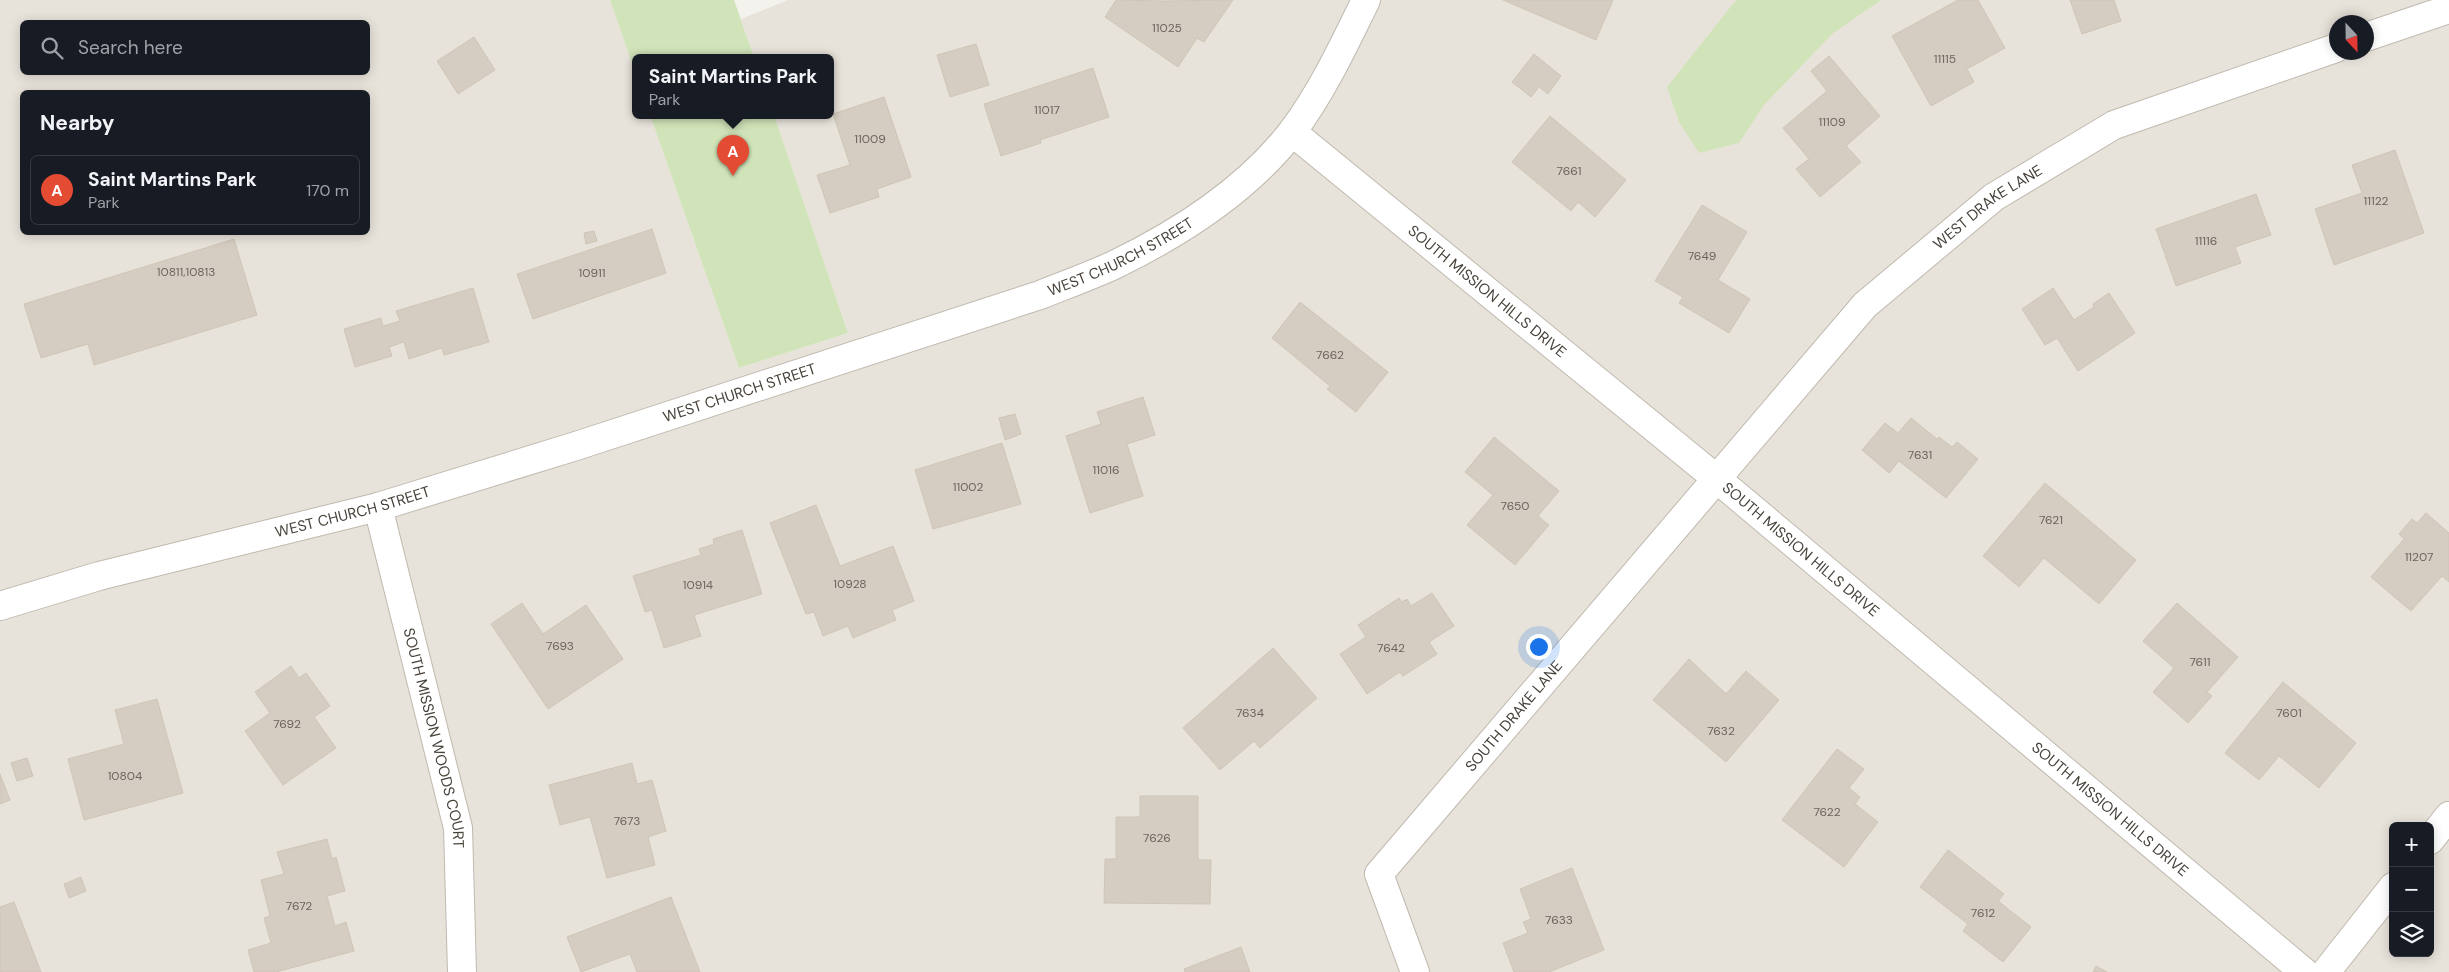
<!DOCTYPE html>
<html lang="en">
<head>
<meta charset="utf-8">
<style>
	:root { --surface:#171b24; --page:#242831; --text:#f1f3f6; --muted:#9ea1a6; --line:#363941; --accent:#e44b33 }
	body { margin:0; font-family:"DM Sans",sans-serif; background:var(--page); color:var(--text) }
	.controls { position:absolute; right:15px; bottom:15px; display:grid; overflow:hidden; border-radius:8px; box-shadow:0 2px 12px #0003 }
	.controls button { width:45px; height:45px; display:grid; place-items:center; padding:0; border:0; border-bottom:1px solid var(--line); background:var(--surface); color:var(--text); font:25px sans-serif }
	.compass { position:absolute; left:2329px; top:15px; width:45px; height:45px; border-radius:50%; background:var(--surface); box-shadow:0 2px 12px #0003; rotate:158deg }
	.you { position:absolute; left:1538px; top:646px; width:18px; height:18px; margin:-12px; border:4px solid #fff; border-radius:50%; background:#1a73e8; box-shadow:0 0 0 8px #1a73e833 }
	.badge { display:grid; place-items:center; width:32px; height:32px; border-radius:50%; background:var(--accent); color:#fff; font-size:16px; font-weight:700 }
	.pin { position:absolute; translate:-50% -41px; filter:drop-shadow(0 1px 2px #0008) }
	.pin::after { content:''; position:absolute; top:26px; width:18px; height:15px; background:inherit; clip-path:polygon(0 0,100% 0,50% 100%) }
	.popup { position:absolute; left:632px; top:54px; width:202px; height:65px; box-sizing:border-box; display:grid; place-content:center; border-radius:8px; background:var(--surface); filter:drop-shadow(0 1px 4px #0005); font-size:16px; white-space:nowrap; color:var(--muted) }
	.popup b { font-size:19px; color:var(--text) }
	.popup::after { content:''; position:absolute; left:50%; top:100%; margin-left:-10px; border:10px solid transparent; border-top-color:var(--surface) }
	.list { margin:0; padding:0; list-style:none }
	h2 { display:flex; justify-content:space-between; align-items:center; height:65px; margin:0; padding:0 20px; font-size:21px }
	h2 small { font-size:16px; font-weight:400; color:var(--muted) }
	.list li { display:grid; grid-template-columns:32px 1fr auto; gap:15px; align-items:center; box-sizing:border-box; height:70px; margin:0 10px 10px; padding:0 10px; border:1px solid var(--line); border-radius:8px }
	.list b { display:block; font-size:19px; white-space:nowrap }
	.list p { margin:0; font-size:16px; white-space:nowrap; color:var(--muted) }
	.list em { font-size:16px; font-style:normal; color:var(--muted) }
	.icon { flex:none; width:28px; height:28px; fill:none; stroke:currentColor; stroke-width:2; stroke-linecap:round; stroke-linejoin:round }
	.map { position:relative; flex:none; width:2449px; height:972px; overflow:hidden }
	.search { position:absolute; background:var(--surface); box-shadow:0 2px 12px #0003; left:20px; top:20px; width:350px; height:55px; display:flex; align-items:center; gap:12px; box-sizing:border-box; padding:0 18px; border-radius:8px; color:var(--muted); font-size:19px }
	.panel { position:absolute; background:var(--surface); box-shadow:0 2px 12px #0003; left:20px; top:90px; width:350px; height:145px; border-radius:8px }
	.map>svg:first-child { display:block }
	.residential { fill:#e8e3da; fill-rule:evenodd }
	.green { fill:#d1e4b9 }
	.building { fill:#d5cdc2; stroke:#cfc5b6 }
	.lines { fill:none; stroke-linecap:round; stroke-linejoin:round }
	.minor-casing { stroke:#bfb9af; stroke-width:30 }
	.minor { stroke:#fff; stroke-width:28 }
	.labels { text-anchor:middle; stroke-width:5; stroke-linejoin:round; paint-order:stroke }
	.number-label { font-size:12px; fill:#6b655c }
	.street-label { font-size:15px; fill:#48423a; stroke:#fff }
</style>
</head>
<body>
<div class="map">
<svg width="2449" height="972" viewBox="0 0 2449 972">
	<rect width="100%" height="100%" fill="#f4f2ec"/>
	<path class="residential" d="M0,0H610L635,72L636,115H650L739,368L848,333L774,115H830V57H754L741,19L788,0H2449V972H0ZM22,22H368V72H22ZM2336,22H2366V52H2336ZM22,92H368V232H22ZM2393,826H2430V953H2393Z"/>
	<g class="green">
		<polygon points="610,0 734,0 754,57 636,57 635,72"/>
		<polygon points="1736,0 1881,0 1832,34 1764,105 1739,143 1699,153 1679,122 1667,87"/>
		<polygon points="650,115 774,115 848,333 739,368"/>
	</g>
	<g class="building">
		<polygon points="1116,0 1164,1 1233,0 1204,42 1197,38 1178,67 1105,17"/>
		<polygon points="1503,0 1613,0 1596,40"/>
		<polygon points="1958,0 1978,0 2005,48 1967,69 1974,82 1931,106 1892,36"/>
		<polygon points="2070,0 2114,0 2121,21 2082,34"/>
		<polygon points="474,37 495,70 458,94 437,61"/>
		<polygon points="976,44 989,85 950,97 937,55"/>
		<polygon points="1534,54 1561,76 1548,94 1539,87 1531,97 1512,82"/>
		<polygon points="1829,56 1880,116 1846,146 1861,162 1820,197 1796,169 1809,159 1783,128 1827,91 1811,71"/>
		<polygon points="1093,68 1109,117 1040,140 1041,143 1001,156 984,104"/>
		<polygon points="884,97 911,177 877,189 879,197 830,213 817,175 850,165 833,114"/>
		<polygon points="1550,116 1626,180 1595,217 1578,202 1571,211 1512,162"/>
		<polygon points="2395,150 2424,233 2334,265 2315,209 2362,193 2352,165"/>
		<polygon points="2256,194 2271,235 2235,247 2241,263 2176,286 2156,229"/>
		<polygon points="1702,205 1747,232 1718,280 1750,299 1729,333 1679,303 1683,297 1655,281"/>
		<polygon points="652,229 666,273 533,319 517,274"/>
		<polygon points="594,231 597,241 586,244 584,233"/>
		<polygon points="234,239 257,315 94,365 88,344 41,358 24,304"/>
		<polygon points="473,288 489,342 444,355 442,348 409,359 404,342 389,347 392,356 355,367 344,329 381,318 383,326 400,321 396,311"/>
		<polygon points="2053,288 2074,320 2094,307 2093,304 2109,293 2135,333 2078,371 2057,338 2045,345 2022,309"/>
		<polygon points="1300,302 1388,372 1356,412 1327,389 1330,386 1272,338"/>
		<polygon points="1143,397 1155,435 1127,444 1143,496 1090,513 1066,436 1101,424 1097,412"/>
		<polygon points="1015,414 1021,434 1005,440 999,418"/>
		<polygon points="1911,418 1937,439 1939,437 1952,447 1957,442 1978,459 1946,498 1899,461 1889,473 1862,450 1885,423 1898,433"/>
		<polygon points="1494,437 1559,491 1538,516 1549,525 1515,565 1467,525 1493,495 1465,472"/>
		<polygon points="1002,443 1021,504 933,529 915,470"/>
		<polygon points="2045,483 2136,560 2099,604 2044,558 2019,587 1983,556"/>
		<polygon points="816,505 840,566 893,546 914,601 892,610 896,620 853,638 848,626 823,636 814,612 806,614 770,523"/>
		<polygon points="2426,513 2449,533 2449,582 2442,576 2411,611 2371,577 2404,539 2399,534 2412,519 2417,523"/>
		<polygon points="742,530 762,594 694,615 701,636 664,648 652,610 645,612 633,576 701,555 699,549 714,544 713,539"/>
		<polygon points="1432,593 1454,626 1429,642 1437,654 1403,676 1400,672 1367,694 1340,654 1366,637 1358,625 1399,598 1402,602 1407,599 1411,606"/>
		<polygon points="522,603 543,634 586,605 623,659 548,709 491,624"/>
		<polygon points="2177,603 2238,657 2207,692 2212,696 2188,723 2153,692 2174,668 2143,641"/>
		<polygon points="1273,648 1317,698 1260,748 1254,741 1220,770 1183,728"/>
		<polygon points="1689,659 1726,694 1746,671 1779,700 1726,762 1653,700"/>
		<polygon points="291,666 299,678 306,673 330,706 314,717 336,748 283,785 245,731 270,713 255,692"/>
		<polygon points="2283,682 2356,743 2319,788 2279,756 2259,780 2225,753"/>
		<polygon points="157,699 183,793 84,820 68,759 124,744 115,710"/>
		<polygon points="1837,749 1864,769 1849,788 1860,797 1855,804 1878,822 1844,867 1782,820"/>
		<polygon points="27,758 33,776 17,781 11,763"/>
		<polygon points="632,763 637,784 652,780 666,831 648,837 655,865 607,878 590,817 560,825 549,785"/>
		<polygon points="0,774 10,800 0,804"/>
		<polygon points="1140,796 1198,796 1198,860 1211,860 1210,904 1104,903 1105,859 1116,859 1116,817 1140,817"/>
		<polygon points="327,839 332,859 336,857 345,891 327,896 335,926 346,922 354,951 276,972 254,972 248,950 271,943 264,918 270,916 261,880 284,874 277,852"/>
		<polygon points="1948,850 2004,894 1998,901 2031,927 2003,962 1963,931 1968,924 1920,887"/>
		<polygon points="1572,868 1604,950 1549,972 1514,972 1503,943 1528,933 1523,922 1531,919 1520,889"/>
		<polygon points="81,877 86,891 69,898 64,884"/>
		<polygon points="671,897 700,972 637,972 630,954 581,972 567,937"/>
		<polygon points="14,902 41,972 0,972 0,907"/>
		<polygon points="1241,947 1250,972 1185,972 1184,969"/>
		<polygon points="2096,966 2107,972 2093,972"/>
	</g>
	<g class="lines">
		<g class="minor-casing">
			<g id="minor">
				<polyline points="2366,37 2449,9"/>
				<path id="s1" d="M1292,132L1717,479L2304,972"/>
				<path id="s2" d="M378,507L458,828L462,972"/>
				<path id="s3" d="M0,606L99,576L378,507L576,446L1040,295C1065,285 1090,276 1114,265C1180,233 1247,190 1292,132C1322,92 1344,45 1366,0"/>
				<polyline points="2430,840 2449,816"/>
				<path id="s4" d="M1415,972L1379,874L1865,305L1994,197L2114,125L2336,48"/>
				<polyline points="2326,972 2393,887"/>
			</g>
		</g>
		<use href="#minor" class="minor"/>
	</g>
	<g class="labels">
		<g class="number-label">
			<text x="1167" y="32">11025</text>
			<text x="1945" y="63">11115</text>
			<text x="1047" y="114">11017</text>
			<text x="1832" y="126">11109</text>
			<text x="870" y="143">11009</text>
			<text x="1569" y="175">7661</text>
			<text x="2376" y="205">11122</text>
			<text x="2206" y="245">11116</text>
			<text x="1702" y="260">7649</text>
			<text x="186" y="276">10811,10813</text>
			<text x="592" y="277">10911</text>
			<text x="1330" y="359">7662</text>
			<text x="1920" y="459">7631</text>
			<text x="1106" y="474">11016</text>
			<text x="968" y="491">11002</text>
			<text x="1515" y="510">7650</text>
			<text x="2051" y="524">7621</text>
			<text x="2419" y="561">11207</text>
			<text x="850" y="588">10928</text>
			<text x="698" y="589">10914</text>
			<text x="560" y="650">7693</text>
			<text x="1391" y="652">7642</text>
			<text x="2200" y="666">7611</text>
			<text x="1250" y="717">7634</text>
			<text x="2289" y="717">7601</text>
			<text x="287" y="728">7692</text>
			<text x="1721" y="735">7632</text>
			<text x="125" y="780">10804</text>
			<text x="1827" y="816">7622</text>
			<text x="627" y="825">7673</text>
			<text x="1157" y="842">7626</text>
			<text x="299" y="910">7672</text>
			<text x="1983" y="917">7612</text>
			<text x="1559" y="924">7633</text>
		</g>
		<g class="street-label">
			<text dy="5" stroke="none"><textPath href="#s4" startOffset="1010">WEST DRAKE LANE</textPath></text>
			<text dy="5" stroke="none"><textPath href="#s3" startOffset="1175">WEST CHURCH STREET</textPath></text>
			<text dy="5" stroke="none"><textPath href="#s1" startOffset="252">SOUTH MISSION HILLS DRIVE</textPath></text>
			<text dy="5" stroke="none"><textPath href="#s3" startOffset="770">WEST CHURCH STREET</textPath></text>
			<text dy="5" stroke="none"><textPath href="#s3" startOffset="365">WEST CHURCH STREET</textPath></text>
			<text dy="5" stroke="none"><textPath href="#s1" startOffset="658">SOUTH MISSION HILLS DRIVE</textPath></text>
			<text dy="5" stroke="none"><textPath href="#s4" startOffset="312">SOUTH DRAKE LANE</textPath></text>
			<text dy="5" stroke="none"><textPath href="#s2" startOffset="238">SOUTH MISSION WOODS COURT</textPath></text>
			<text dy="5" stroke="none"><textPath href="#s1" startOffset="1062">SOUTH MISSION HILLS DRIVE</textPath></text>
		</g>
	</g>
</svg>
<div class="controls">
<button>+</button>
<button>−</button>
<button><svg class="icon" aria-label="layers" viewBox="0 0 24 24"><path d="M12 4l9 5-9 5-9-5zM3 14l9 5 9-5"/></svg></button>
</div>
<svg class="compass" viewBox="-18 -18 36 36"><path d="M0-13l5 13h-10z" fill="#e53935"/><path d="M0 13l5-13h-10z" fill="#9ea1a6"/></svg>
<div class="you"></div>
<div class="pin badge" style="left:733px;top:176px">A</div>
<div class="popup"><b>Saint Martins Park</b>Park</div>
<div class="search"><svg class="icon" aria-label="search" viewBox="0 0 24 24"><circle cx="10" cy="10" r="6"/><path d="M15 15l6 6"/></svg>Search here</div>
<section class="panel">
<h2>Nearby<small></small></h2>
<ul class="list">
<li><span class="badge">A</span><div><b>Saint Martins Park</b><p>Park</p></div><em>170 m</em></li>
</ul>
</section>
</div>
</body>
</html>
